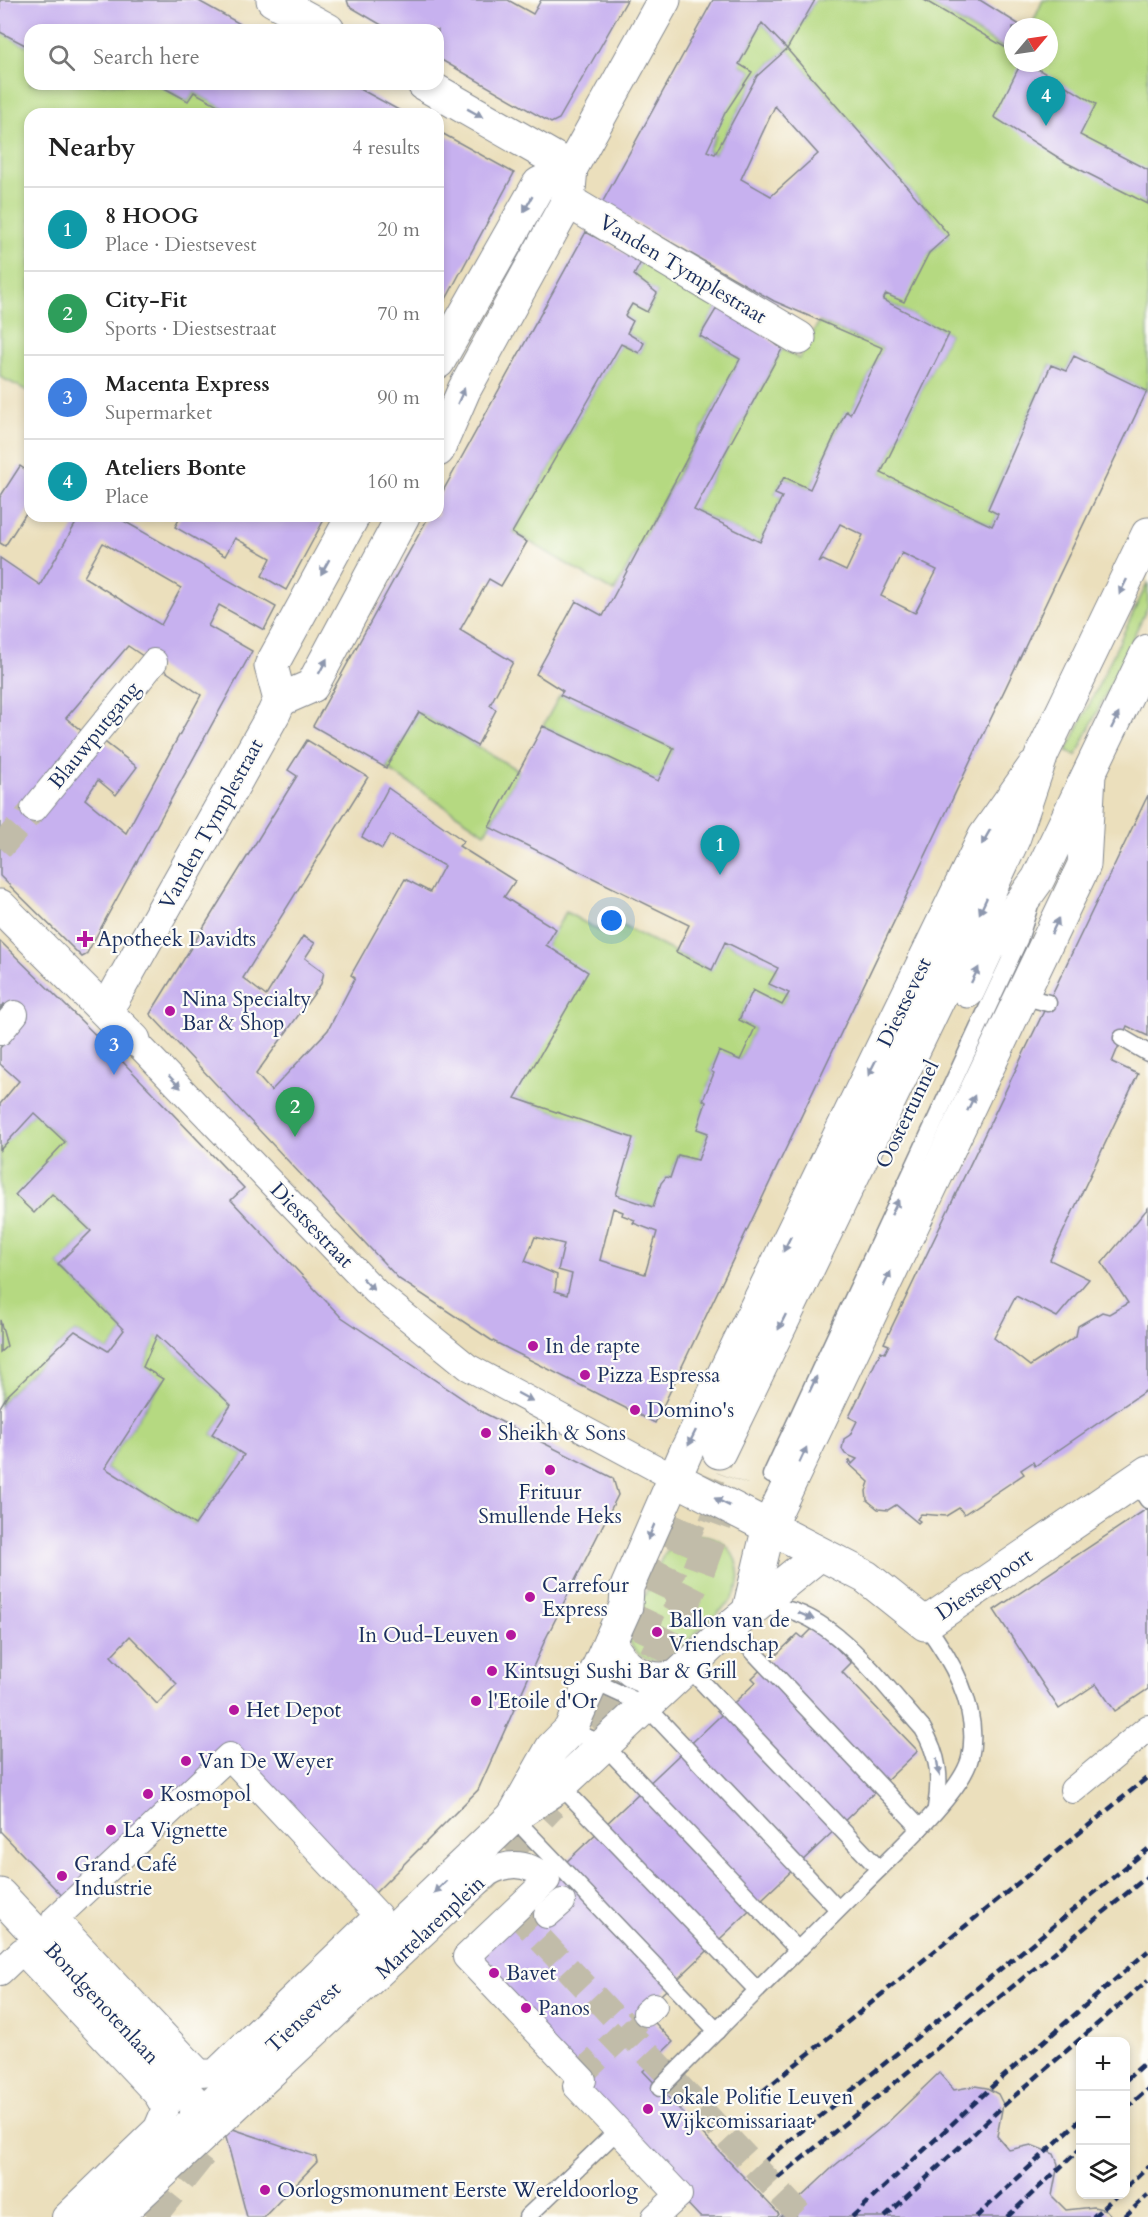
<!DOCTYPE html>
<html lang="en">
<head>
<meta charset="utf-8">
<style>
	:root { --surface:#fff; --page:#f6f6f6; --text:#222; --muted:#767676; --line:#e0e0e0; --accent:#2563eb }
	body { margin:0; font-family:Cardo,serif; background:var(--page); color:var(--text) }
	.controls { position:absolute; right:18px; bottom:18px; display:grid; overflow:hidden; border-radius:12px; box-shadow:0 3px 9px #0003 }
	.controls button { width:54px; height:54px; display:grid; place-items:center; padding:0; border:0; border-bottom:2px solid var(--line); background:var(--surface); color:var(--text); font:30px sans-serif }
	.compass { position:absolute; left:1004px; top:18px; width:54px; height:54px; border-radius:50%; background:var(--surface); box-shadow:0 3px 9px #0003; rotate:61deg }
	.you { position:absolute; left:612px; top:921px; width:21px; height:21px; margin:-15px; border:4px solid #fff; border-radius:50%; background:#1a73e8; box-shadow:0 0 0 9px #1a73e833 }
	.badge { display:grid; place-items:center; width:39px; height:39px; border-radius:50%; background:var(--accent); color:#fff; font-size:20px; font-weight:700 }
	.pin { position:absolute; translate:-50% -50px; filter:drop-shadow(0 2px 3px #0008) }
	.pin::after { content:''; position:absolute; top:32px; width:21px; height:18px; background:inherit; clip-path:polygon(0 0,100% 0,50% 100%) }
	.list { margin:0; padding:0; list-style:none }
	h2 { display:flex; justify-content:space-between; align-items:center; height:78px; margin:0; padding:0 24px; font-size:26px }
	h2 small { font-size:20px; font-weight:400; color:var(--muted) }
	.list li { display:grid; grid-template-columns:39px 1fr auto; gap:18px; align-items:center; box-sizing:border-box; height:84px; padding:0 24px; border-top:2px solid var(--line) }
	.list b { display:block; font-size:22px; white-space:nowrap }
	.list p { margin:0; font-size:20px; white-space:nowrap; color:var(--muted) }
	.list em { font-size:20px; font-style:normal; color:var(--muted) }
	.icon { flex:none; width:33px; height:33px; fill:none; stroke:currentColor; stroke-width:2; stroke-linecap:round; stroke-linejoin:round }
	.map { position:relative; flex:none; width:1148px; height:2217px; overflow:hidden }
	.search { position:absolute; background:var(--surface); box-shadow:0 3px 9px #0003; left:24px; top:24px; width:420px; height:66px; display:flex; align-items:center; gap:15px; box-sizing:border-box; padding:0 21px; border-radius:18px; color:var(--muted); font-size:22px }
	.panel { position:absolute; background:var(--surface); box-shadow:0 3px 9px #0003; left:24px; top:108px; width:420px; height:414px; border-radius:18px }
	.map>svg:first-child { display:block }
	.green { fill:#b5d981; stroke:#688470; stroke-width:1.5 }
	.building { fill:#c7b1ef; fill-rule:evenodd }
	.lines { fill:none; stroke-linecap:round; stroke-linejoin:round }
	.pedestrian-tunnel { stroke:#c1bca9; stroke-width:26; stroke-dasharray:26 13; stroke-linecap:butt }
	.secondary-tunnel { stroke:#c1bca9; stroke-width:33; stroke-dasharray:33 16; stroke-linecap:butt }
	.service-casing { stroke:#83878d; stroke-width:19 }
	.pedestrian-casing { stroke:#83878d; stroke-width:28 }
	.minor-casing { stroke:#83878d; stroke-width:35 }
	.secondary-casing { stroke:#83878d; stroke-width:35 }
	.service { stroke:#fff; stroke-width:16 }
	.pedestrian { stroke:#fff; stroke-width:26 }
	.minor { stroke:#fff; stroke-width:33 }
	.secondary { stroke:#fff; stroke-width:33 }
	.rail { stroke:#1b2f5e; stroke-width:4.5; stroke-dasharray:9 4.5; stroke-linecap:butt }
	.oneway { fill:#8d97ae }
	.poi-dot { fill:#b5179e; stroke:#fdfcf7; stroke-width:2 }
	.labels { text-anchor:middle; stroke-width:4.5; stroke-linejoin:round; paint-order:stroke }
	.street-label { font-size:21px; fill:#1b2f5e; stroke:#fdfcf7 }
	.poi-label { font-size:21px; fill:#1b2f5e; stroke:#fdfcf7; text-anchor:start }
</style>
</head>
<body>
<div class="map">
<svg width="1148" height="2217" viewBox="0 0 1148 2217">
	<rect width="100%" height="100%" fill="#fdfcf7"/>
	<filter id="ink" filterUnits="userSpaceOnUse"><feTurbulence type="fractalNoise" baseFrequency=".0167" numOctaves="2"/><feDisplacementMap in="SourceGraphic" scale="12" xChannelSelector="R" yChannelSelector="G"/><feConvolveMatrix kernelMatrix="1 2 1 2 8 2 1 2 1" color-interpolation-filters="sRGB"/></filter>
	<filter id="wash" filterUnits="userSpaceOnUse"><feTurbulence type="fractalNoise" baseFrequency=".008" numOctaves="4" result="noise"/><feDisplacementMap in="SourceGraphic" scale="24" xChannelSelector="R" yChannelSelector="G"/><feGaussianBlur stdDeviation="1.35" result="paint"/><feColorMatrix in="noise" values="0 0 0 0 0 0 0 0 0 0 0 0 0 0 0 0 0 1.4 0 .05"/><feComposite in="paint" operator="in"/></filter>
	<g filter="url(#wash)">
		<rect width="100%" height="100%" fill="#ebdfbc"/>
		<g class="green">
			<polygon points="815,0 924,0 1013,54 1013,63 1049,63 1049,27 1031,27 1043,0 1148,0 1148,171 1136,198 1148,204 1148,389 1147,391 1074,356 1066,371 1050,365 988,508 998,514 992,526 881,473 949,334 883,300 886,294 949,235 787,49 757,76 715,154 707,151 716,136 713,134 737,91 740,92 752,72 739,64 762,23 787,49"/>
			<polygon points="0,32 26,46 30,40 30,84 157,84 188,101 194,92 234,114 30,114 30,392 0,377"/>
			<polygon points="641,262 718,306 700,336 740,359 614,592 513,532 621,344 639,353 644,343 627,333 633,321 625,316 632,304 648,312 657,293 634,275"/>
			<polygon points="819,322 883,348 850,414 845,412 810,489 784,477 775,494 782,497 760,542 694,510 782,349 799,359"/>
			<polygon points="1148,582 1148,606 1076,756 1067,751"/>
			<polygon points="560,695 674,748 658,781 543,726"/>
			<polygon points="419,712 519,771 485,833 386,768"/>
			<polygon points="566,912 608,936 617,923 711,970 725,942 778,968 769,984 789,993 782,1005 753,991 739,1020 755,1028 740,1060 719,1052 711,1071 714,1073 703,1100 706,1102 698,1129 708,1133 698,1160 678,1155 670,1178 666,1177 653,1207 616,1195 632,1138 515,1098 546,945"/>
			<polygon points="34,1113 65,1142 52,1194 91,1231 58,1264 124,1330 108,1351 75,1331 7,1396 0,1407 0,1149"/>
			<polygon points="157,1335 231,1405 212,1434 244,1455 195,1525 105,1468 163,1380 143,1367"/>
			<path d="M690,1534C701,1535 712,1535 721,1541C739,1554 744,1581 732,1599C726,1608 713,1616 705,1624C690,1638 664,1672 641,1656C630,1648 629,1641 629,1629L663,1556L675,1540Z"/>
		</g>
		<g id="blocks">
			<g class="building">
				<polygon points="0,0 197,0 251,30 51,30 39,23 35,30 30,30 27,46 0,32"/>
				<polygon points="347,0 508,0 533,14 541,0 627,0 559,119 551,123 438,58 438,30 390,30 349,6"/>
				<path d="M713,0H815L787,49L762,23L739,64L752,72L725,113L707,151L715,154L757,76L787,49L949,235L929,253L904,302L886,294L883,300L949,334L881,473L992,526L998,514L988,509L1051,365L1066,371L1074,356L1147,391L655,1423L491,1340L399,1279L150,1014L297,776L288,770L307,740L368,777L243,978L266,996L303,936L315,943L305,958L324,972L321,984L256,1074L271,1091L328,1030L355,978L351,975L405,879L430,892L444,866L390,835L382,849L362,837L388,788L464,841L459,846L515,881L504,897L556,929L546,945L588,972L515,1098L633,1138L616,1195L653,1207L661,1183L666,1177L670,1178L678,1155L698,1160L708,1133L697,1129L706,1102L703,1100L714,1073L711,1071L719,1051L740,1060L755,1028L739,1020L753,990L782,1005L789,993L769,984L778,968L725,942L712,970L676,952L689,925L489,827L543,726L658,781L674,748L560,695L563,691L536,674L576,601L603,616L740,359L700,336L718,306L756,329L782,349L694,510L760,542L782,497L775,494L784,477L810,489L846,411L850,414L883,348L774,301L602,203ZM775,106L818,154L771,196L741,179ZM840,524L863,535L846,571L823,560L819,563ZM902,553L937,570L915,613L881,596ZM613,1208L623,1212L622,1215L635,1220L633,1223L657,1232L645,1274L600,1260ZM535,1237L564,1244L558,1270L572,1274L567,1295L555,1291L557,1275L525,1261Z"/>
				<polygon points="924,0 980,0 1023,27 1013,27 1013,52"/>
				<polygon points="1021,63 1028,63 1096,104 1080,135 1148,170 1148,204 1067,163 994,117"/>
				<polygon points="157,84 351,84 406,114 234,114 194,92 188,101"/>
				<polygon points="438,131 514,173 438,314"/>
				<polygon points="586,232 641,262 634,275 657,293 647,312 632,304 625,316 633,321 627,333 644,343 639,353 621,344 512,533 527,542 501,586 489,579 460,630 513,662 490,705 496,710 477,746 419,712 386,768 313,726 429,516 438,516 438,500"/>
				<polygon points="20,466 30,473 30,507 5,546 0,543 0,497"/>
				<path d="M80,516H115L276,607L264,630L219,605L208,626L252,651L86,955L82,957L0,876V558L40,585ZM103,543L181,588L161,625L84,577ZM128,646L201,695L126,833L85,799L98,780L116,795L137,767L102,740L83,732L66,718Z"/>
				<polygon points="181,516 326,516 286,590 262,576 271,558 235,538 225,556 175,527"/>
				<polygon points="1148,795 1148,1036 1127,1026 1112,1062 1138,1074 1050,1260 1089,1279 1057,1317 1016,1296 994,1338 1030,1366 1076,1336 1078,1326 1102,1312 1109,1314 1128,1303 1102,1263 1148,1208 1148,1389 1035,1466 1033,1462 1021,1470 1024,1474 964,1514 959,1508 946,1516 921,1514 917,1519 920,1521 918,1523 896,1505 888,1510 878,1509 867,1500 866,1491 869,1482 848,1463 850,1460 852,1464 857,1459 845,1454 842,1449 844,1439 850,1435 857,1421 849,1417 881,1351 885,1353 889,1345 884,1343"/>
				<path d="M0,941L122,1061L244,1188L231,1200L340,1316L484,1413L613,1478L618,1495L546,1638L478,1790L366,1902L235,1762L71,1905L0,1831V1407L7,1396L75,1331L108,1351L124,1330L58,1264L91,1231L52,1194L34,1213L15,1195L65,1142L34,1113L0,1150V1104L19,1081L0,1064V1048L23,1022L4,1004L0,1010ZM157,1335L231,1405L212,1434L244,1455L195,1525L105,1468L163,1379L143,1367ZM130,1636L177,1684L157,1704L111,1656Z"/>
				<polygon points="0,1320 7,1346 0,1352"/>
				<polygon points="1148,1508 1148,1689 1115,1711 1096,1684 1059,1709 994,1610"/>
				<polygon points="815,1626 851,1663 842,1672 918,1751 644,2011 673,2042 643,2071 779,2214 777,2217 700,2217 618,2130 466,1957 756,1682 752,1678 798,1634 803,1638"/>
				<polygon points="939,2073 954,2090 975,2086 987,2088 998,2094 1003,2104 997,2136 1009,2150 1031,2145 1054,2154 1058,2164 1052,2196 1066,2210 1094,2207 1106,2210 1112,2217 780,2217 833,2167 888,2122"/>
				<polygon points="227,2127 316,2157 317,2162 264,2217 247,2217 224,2130"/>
			</g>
		</g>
	</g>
	<g filter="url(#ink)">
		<use href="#blocks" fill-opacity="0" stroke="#83878d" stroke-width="1.5"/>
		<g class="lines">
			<g class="pedestrian-tunnel">
				<polyline points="0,848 34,809"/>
				<polyline points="514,1911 802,2217"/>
				<polyline points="579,2076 638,2020"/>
			</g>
			<g class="secondary-tunnel">
				<polyline points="633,1702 696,1577 732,1478"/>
				<polyline points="558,1762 597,1723 672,1564 719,1452"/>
				<polyline points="471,1884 483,1876 551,1804"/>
				<polyline points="149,2217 208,2143"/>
			</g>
			<g class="service-casing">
				<g id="service">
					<polyline points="1022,996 1048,1003"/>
					<polyline points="1122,1038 1148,1053"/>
					<polyline points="771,1475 1019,940 1029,908"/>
					<polyline points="1135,1481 1148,1500"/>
					<path d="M759,1608C824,1598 884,1686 923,1729C939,1756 941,1778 936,1808"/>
					<polyline points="730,1627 920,1828"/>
					<polyline points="687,1666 879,1869"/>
					<polyline points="593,1681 645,1705 838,1909"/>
					<polyline points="570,1730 603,1744 798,1950"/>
					<polyline points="556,1781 757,1990"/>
					<polyline points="513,1817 717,2031"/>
					<path d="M660,2088C725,2022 791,1957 856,1892C884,1863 962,1794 970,1758C981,1710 952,1660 925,1624"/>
					<polyline points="527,2217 618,2130"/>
				</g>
			</g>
			<g class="pedestrian-casing">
				<g id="pedestrian">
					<polyline points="34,809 154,662"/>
					<polyline points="0,1032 15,1014"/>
					<polyline points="134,1040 376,1292 468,1367 674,1478"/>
					<polygon points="229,1756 378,1915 215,2072 200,2073 55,1919"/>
					<polyline points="1073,1790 1148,1728"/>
					<polyline points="547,1915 562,1902"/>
					<polyline points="0,1972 22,1951 157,2095 165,2109 157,2128 65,2217"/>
					<polyline points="646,2013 654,2006"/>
					<path d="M120,2217L488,1873C509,1861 530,1862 547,1880L466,1957L583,2080L576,2086L679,2195L655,2217"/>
				</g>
			</g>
			<g class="minor-casing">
				<g id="minor">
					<polyline points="273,0 328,30"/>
					<polyline points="424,84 571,168"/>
					<polyline points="568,201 799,338"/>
					<polyline points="438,362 539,184 571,168"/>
					<polyline points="438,450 464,390 568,201 571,168 664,0"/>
					<polyline points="280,700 312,686 403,516"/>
					<polyline points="0,906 134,1040"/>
					<polyline points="105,1009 114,997 274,713 280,700 271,666 353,516"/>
					<polyline points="674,1478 866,1577 925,1624 1148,1472"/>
					<polyline points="749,1610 769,1526 1084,865 1089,774"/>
					<path d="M610,1642C623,1669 642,1683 672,1678"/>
					<polyline points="513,1817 552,1748 570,1730 626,1606 627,1587 686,1452 985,836 1033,768"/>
					<polyline points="0,1895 203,2112"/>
					<polyline points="94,2217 513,1817 562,1784 730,1627 820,1554"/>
				</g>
			</g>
			<g class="secondary-casing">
				<g id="secondary">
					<polyline points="968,991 987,950 1038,879 1148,651"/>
					<polyline points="719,1452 963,948 1014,837 1042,754 1148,534"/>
				</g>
			</g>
			<use href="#service" class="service"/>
			<use href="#pedestrian" class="pedestrian"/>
			<use href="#minor" class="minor"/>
			<use href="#secondary" class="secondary"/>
			<g class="rail">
				<polyline points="1126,2080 1148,2060"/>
				<polyline points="752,2100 1148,1777"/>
				<polyline points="1126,2109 1148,2089"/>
				<polyline points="766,2160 1148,1849"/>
				<polyline points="778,2178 1148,1876"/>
				<polyline points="1126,2187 1148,2166"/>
				<polyline points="852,2217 996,2083 1148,1951"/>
				<polyline points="885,2217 1003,2106 1148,1980"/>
				<polyline points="976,2217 1080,2120"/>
				<polyline points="1007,2217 1080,2149"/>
				<polyline points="1093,2217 1118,2194"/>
				<polyline points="1124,2217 1148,2195"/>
			</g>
		</g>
		<defs><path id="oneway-solid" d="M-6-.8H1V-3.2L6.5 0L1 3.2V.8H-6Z" transform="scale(1.5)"/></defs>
		<g class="oneway">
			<use href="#oneway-solid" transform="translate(475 113) rotate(29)"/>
			<use href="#oneway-solid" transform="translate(528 204) rotate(120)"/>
			<use href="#oneway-solid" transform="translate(461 396) rotate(-66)"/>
			<use href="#oneway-solid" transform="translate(325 567) rotate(119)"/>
			<use href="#oneway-solid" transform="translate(1123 587) rotate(116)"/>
			<use href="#oneway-solid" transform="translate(323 666) rotate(-62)"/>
			<use href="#oneway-solid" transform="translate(1115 721) rotate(-64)"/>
			<use href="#oneway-solid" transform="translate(986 837) rotate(120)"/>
			<use href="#oneway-solid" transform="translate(983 906) rotate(115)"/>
			<use href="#oneway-solid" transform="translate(1055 926) rotate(-65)"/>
			<use href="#oneway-solid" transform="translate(975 975) rotate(-64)"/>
			<use href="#oneway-solid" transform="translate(872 1068) rotate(116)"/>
			<use href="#oneway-solid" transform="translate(175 1082) rotate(46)"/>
			<use href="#oneway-solid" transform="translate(971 1103) rotate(-65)"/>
			<use href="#oneway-solid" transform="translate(895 1207) rotate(-65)"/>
			<use href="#oneway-solid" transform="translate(787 1244) rotate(116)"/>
			<use href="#oneway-solid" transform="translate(887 1279) rotate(-65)"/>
			<use href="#oneway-solid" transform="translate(368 1284) rotate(46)"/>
			<use href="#oneway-solid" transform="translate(782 1322) rotate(116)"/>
			<use href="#oneway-solid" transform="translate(813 1384) rotate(-65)"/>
			<use href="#oneway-solid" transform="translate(525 1397) rotate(28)"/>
			<use href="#oneway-solid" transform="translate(692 1438) rotate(116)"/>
			<use href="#oneway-solid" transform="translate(803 1455) rotate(-65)"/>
			<use href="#oneway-solid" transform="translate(722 1502) rotate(-153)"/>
			<use href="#oneway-solid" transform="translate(651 1532) rotate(113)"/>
			<use href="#oneway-solid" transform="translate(806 1616) rotate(23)"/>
			<use href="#oneway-solid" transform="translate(938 1767) rotate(81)"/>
			<use href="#oneway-solid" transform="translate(440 1887) rotate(136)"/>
		</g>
	</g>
	<g class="poi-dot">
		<path d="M82 930h6v6h6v6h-6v6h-6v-6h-6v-6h6z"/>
		<circle cx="170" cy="1011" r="6"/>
		<circle cx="533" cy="1346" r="6"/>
		<circle cx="585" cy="1375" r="6"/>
		<circle cx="635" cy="1410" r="6"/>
		<circle cx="486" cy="1433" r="6"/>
		<circle cx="550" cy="1470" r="6"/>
		<circle cx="530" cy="1597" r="6"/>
		<circle cx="657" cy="1632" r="6"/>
		<circle cx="511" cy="1635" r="6"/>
		<circle cx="492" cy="1671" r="6"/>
		<circle cx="476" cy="1701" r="6"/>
		<circle cx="234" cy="1710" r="6"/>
		<circle cx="186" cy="1761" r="6"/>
		<circle cx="148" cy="1794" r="6"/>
		<circle cx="111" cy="1830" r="6"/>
		<circle cx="62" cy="1876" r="6"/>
		<circle cx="494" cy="1973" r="6"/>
		<circle cx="526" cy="2008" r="6"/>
		<circle cx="648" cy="2109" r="6"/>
		<circle cx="265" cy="2190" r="6"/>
	</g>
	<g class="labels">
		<g class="street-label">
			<text transform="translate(683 269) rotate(31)" y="7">Vanden Tymplestraat</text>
			<text transform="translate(94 735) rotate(-51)" y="7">Blauwputgang</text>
			<text transform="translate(211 824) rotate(-61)" y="7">Vanden Tymplestraat</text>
			<text transform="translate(904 1002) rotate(-64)" y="7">Diestsevest</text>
			<text transform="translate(907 1114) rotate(-64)" y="7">Oostertunnel</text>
			<text transform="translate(312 1225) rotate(46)" y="7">Diestsestraat</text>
			<text transform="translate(984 1584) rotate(-34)" y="7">Diestsepoort</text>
			<text transform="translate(430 1927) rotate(-43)" y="7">Martelarenplein</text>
			<text transform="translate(102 2003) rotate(47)" y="7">Bondgenotenlaan</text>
			<text transform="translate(303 2017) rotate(-43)" y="7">Tiensevest</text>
		</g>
		<g class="poi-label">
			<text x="97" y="946">Apotheek Davidts</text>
			<text x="182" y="1006">Nina Specialty<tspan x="182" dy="24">Bar &amp; Shop</tspan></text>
			<text x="545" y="1353">In de rapte</text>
			<text x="597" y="1382">Pizza Espressa</text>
			<text x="647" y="1417">Domino's</text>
			<text x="498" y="1440">Sheikh &amp; Sons</text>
			<text x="550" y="1499" text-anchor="middle">Frituur<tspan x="550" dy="24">Smullende Heks</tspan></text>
			<text x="542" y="1592">Carrefour<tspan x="542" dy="24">Express</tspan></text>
			<text x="669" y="1627">Ballon van de<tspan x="669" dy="24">Vriendschap</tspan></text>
			<text x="499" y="1642" text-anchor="end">In Oud-Leuven</text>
			<text x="504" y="1678">Kintsugi Sushi Bar &amp; Grill</text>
			<text x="488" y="1708">l'Etoile d'Or</text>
			<text x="246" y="1717">Het Depot</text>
			<text x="198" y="1768">Van De Weyer</text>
			<text x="160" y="1801">Kosmopol</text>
			<text x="123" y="1837">La Vignette</text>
			<text x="74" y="1871">Grand Café<tspan x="74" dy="24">Industrie</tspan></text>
			<text x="506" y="1980">Bavet</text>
			<text x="538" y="2015">Panos</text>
			<text x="660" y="2104">Lokale Politie Leuven<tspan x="660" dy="24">Wijkcomissariaat</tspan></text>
			<text x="277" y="2197">Oorlogsmonument Eerste Wereldoorlog</text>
		</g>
	</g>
</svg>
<div class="controls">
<button>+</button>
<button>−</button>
<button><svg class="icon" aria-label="layers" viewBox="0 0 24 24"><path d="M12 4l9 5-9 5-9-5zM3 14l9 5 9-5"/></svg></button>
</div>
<svg class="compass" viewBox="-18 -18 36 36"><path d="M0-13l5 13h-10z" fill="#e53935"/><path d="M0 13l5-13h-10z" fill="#767676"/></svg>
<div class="you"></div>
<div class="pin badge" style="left:720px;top:875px;background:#0f9aa8">1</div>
<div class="pin badge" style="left:295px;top:1137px;background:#2e9e5b">2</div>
<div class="pin badge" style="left:114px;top:1075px;background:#3f7fe0">3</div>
<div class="pin badge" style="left:1046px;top:126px;background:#0f9aa8">4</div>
<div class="search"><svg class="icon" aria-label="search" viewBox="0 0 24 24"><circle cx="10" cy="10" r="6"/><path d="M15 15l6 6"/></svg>Search here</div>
<section class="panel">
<h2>Nearby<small>4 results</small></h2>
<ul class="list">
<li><span class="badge" style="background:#0f9aa8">1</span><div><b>8 HOOG</b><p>Place · Diestsevest</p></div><em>20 m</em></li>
<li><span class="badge" style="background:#2e9e5b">2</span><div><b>City-Fit</b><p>Sports · Diestsestraat</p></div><em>70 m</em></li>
<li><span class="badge" style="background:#3f7fe0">3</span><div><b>Macenta Express</b><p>Supermarket</p></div><em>90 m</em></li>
<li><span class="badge" style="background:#0f9aa8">4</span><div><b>Ateliers Bonte</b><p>Place</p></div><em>160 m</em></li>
</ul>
</section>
</div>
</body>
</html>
